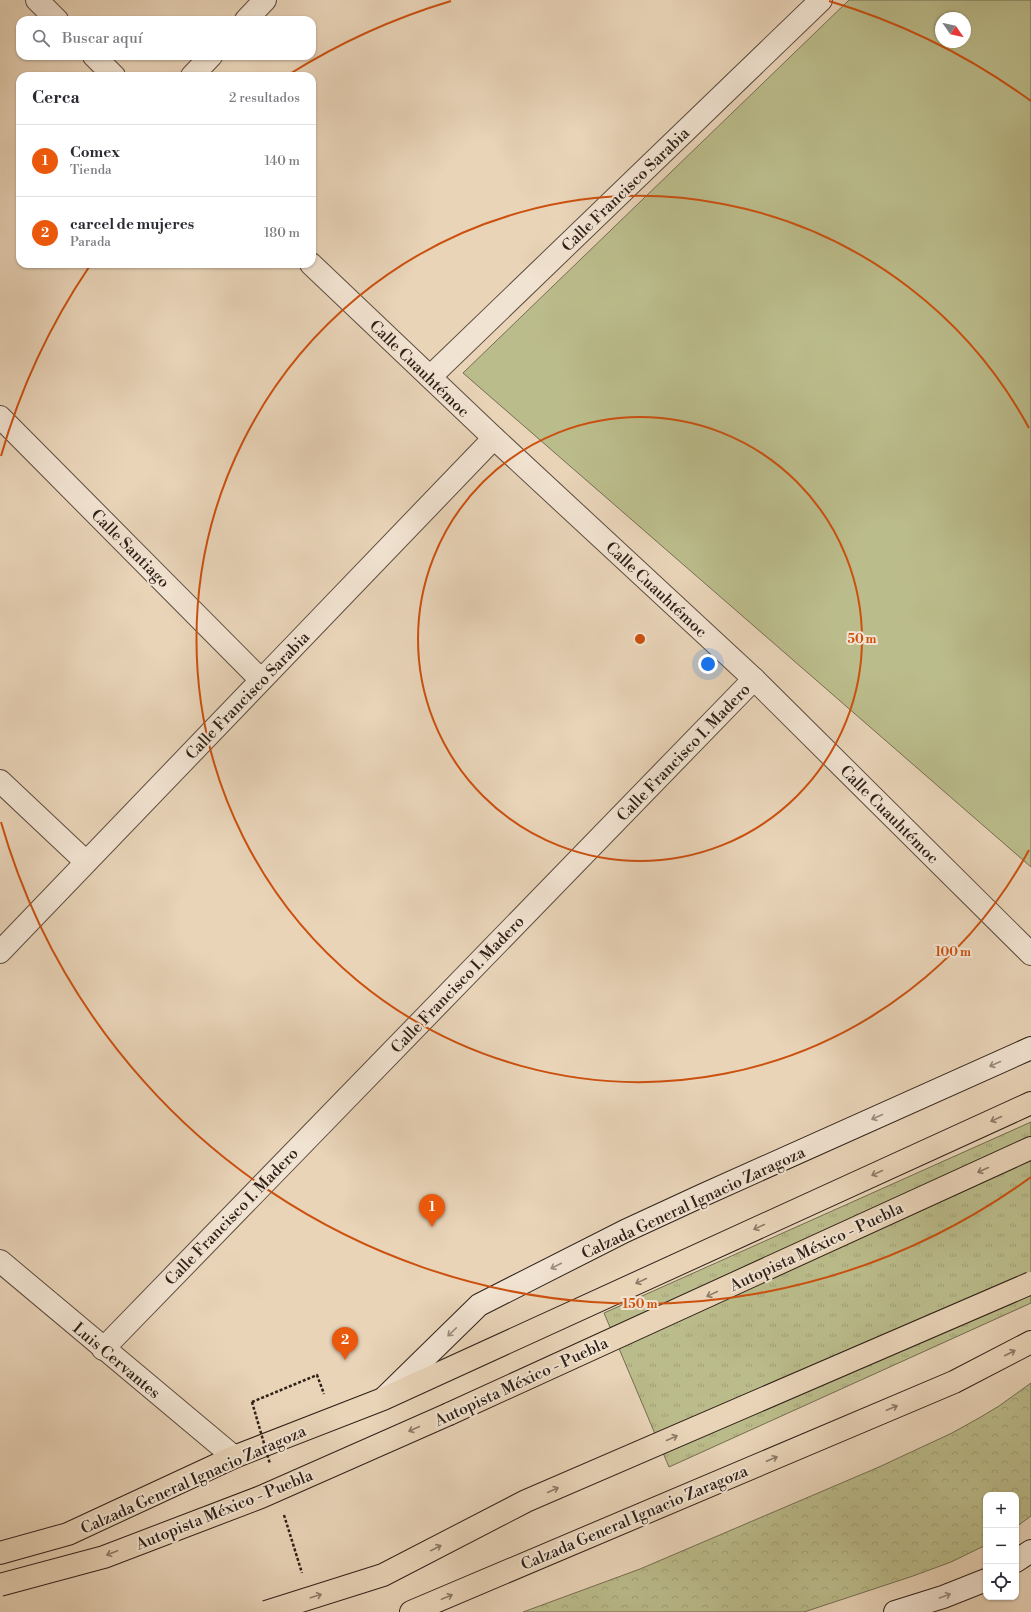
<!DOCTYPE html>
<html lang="es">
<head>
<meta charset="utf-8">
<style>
	:root { --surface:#fff; --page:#f2f2f3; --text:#2b2b33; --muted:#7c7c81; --line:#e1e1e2; --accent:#ea580c }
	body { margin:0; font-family:"Libre Bodoni",serif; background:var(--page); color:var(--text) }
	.controls { position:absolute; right:12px; bottom:12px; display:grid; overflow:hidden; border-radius:8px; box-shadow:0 1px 3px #0004 }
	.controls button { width:36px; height:36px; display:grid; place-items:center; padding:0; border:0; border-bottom:1px solid var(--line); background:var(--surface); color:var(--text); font:20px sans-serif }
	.compass { position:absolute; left:935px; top:12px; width:36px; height:36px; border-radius:50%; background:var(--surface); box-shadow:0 1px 3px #0004; rotate:124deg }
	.you { position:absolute; left:708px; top:664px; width:14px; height:14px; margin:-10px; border:3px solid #fff; border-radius:50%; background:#1a73e8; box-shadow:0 0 0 6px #1a73e833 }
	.badge { display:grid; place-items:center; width:26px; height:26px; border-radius:50%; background:var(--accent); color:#fff; font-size:13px; font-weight:700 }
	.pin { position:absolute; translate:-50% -33px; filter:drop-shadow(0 1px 2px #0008) }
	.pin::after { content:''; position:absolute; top:21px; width:14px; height:12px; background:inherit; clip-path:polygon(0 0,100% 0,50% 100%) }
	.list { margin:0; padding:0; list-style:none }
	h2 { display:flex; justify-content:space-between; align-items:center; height:52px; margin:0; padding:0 16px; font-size:17px }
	h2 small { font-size:13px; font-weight:400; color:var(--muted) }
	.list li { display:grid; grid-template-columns:26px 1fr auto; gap:12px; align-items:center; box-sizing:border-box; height:72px; padding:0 16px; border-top:1px solid var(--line) }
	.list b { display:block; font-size:15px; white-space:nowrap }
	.list p { margin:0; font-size:13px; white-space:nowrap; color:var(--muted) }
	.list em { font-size:13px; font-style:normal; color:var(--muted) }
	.icon { flex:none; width:22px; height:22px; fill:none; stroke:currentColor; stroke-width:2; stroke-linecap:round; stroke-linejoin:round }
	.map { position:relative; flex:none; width:1031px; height:1612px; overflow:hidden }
	.search { position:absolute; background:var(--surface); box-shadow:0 1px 3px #0004; left:16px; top:16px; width:300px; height:44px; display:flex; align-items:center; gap:10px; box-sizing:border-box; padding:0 14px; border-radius:12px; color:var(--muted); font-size:15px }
	.panel { position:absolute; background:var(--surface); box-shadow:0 1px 3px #0004; left:16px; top:72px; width:300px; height:196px; border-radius:12px }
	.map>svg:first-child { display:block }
	.grass { fill:url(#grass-tufts); stroke:#756e52 }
	.forest { fill:url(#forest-crowns); stroke:#756e52 }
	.pitch { fill:#bbbc8b; stroke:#756e52; fill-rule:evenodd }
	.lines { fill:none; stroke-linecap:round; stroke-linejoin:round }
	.minor-casing { stroke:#5e4d40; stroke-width:24 }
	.secondary-casing { stroke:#2f2018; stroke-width:24 }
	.trunk-casing { stroke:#2f2018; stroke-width:24 }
	.motorway-casing { stroke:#2f2018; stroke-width:24 }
	.path { stroke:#2f2018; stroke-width:2.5; stroke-dasharray:3 2; stroke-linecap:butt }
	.minor { stroke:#f1e3d1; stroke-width:22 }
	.secondary { stroke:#f1e3d1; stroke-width:22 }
	.trunk { stroke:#e9d4b8; stroke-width:22 }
	.motorway { stroke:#e9d4b8; stroke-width:22 }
	.motorway-bridge-casing { stroke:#2f2018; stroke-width:24; stroke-linecap:butt }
	.path-bridge { stroke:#2f2018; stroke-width:2.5; stroke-dasharray:3 2; stroke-linecap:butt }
	.motorway-bridge { stroke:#e9d4b8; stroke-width:22 }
	.oneway { stroke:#9a8b7e }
	.oneway2 { stroke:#8c7a68 }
	.ring { fill:none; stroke:#cc500e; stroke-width:2 }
	.labels { text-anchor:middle; stroke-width:4; stroke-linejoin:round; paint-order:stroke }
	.street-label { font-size:16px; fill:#2f2018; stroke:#f1e3d1 }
	.centre { fill:#cc500e; stroke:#f1e3d1; stroke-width:2 }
	.ring-label { font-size:12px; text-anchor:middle; font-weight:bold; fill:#cc500e; stroke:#f1e3d1; stroke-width:4; stroke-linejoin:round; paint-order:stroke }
</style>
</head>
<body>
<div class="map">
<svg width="1031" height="1612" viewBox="0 0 1031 1612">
	<defs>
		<pattern id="grass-tufts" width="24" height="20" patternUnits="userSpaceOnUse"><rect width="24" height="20" fill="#bbbc8b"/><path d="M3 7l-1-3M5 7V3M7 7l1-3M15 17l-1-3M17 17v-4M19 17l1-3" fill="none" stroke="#a1a177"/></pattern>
		<pattern id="forest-crowns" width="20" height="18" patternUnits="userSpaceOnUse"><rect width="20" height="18" fill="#bbbc8b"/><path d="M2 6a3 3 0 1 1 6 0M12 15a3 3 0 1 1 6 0" fill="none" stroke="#a1a177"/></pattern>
	</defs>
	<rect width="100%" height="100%" fill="#e9d4b8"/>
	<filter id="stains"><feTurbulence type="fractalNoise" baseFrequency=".005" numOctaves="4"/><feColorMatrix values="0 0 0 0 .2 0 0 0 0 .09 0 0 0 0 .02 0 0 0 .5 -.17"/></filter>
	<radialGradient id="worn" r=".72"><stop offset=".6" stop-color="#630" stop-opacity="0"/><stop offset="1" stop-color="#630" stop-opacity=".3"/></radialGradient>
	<polygon class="grass" points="1031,1122 1031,1303 669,1467 604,1313"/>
	<polygon class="forest" points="1031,1383 1031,1516 1016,1527 1016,1495 986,1495 986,1545 951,1562 913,1576 804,1612 523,1612 640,1569 879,1467 952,1433 979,1418 999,1406"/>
	<path class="pitch" d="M849,0H1031V867L463,373ZM941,18H965V42H941Z"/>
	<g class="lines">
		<g class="minor-casing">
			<g id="minor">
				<polyline points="37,0 57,20"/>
				<polyline points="246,20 265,0"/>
				<polyline points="94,56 114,76"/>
				<polyline points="192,76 211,56"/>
				<polyline points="311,264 494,438 754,679 1031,954"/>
				<polyline points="430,377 821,0"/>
				<polyline points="0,417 261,680"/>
				<polyline points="0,781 86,862"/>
				<polyline points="0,952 494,438"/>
				<polyline points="0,1261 234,1457"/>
				<polyline points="103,1349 754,679"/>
			</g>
		</g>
		<g class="secondary-casing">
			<g id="secondary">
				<polyline points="385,1397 479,1305 625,1231 703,1195 1031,1048"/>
				<polyline points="1016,1561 1031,1551"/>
				<polyline points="895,1612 943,1597 986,1580"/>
			</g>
		</g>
		<g class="trunk-casing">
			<g id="trunk">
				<polyline points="0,1553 68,1534 234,1457 383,1399 1031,1103"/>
				<polyline points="411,1612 954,1382 1031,1342"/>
			</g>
		</g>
		<g class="motorway-casing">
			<polyline id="motorway" points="449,1414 1031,1148"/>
		</g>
		<polyline class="path" points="252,1402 317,1375 324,1394"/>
		<use href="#minor" class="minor"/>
		<use href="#secondary" class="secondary"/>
		<use href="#trunk" class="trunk"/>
		<use href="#motorway" class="motorway"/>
		<g class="motorway-bridge-casing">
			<g id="motorway-bridge">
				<polyline points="0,1585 104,1557 261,1497 449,1414"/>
				<polyline points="266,1612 383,1575 526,1501 1031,1283"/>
			</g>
		</g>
		<g class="path-bridge">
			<polyline points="252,1402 270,1464"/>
			<polyline points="284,1515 302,1573"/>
		</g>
		<use href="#motorway-bridge" class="motorway-bridge"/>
	</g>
	<defs><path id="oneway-shaft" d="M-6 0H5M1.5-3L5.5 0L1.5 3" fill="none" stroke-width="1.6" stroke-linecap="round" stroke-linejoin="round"/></defs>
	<g class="oneway">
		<use href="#oneway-shaft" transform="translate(995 1064) rotate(156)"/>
		<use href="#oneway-shaft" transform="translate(877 1117) rotate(156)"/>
		<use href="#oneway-shaft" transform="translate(556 1266) rotate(153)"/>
		<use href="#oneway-shaft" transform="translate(452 1332) rotate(136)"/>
		<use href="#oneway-shaft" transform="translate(945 1596) rotate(-20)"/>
	</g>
	<g class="oneway2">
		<use href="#oneway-shaft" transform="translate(996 1119) rotate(155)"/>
		<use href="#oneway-shaft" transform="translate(983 1170) rotate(156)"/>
		<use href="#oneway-shaft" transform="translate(877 1173) rotate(155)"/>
		<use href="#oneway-shaft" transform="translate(759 1227) rotate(155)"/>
		<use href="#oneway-shaft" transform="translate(641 1281) rotate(155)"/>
		<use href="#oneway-shaft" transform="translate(712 1294) rotate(155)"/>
		<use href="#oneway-shaft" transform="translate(1010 1353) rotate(-27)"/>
		<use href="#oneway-shaft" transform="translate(892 1408) rotate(-23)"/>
		<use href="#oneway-shaft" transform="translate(414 1429) rotate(156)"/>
		<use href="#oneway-shaft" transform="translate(672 1438) rotate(-24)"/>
		<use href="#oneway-shaft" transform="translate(772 1459) rotate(-23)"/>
		<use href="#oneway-shaft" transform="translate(553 1490) rotate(-24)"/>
		<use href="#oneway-shaft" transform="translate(436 1548) rotate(-27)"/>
		<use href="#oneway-shaft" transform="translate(112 1553) rotate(159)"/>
		<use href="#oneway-shaft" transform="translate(316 1596) rotate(-17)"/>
		<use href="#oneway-shaft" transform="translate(447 1597) rotate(-23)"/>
	</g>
	<g class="ring">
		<circle cx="640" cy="639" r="222"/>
		<path d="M1029 850A443 443 0 1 1 1029 428"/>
		<path d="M1031 1177A665 665 0 0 1 1 822M1 456A665 665 0 0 1 89 267M288 75A665 665 0 0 1 451 1M829 1A665 665 0 0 1 1031 101"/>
	</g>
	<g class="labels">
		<g class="street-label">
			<text transform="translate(625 189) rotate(-44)" y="6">Calle Francisco Sarabia</text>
			<text transform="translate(420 368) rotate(44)" y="6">Calle Cuauhtémoc</text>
			<text transform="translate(131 548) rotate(45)" y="6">Calle Santiago</text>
			<text transform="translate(657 589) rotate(43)" y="6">Calle Cuauhtémoc</text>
			<text transform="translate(247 695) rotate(-46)" y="6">Calle Francisco Sarabia</text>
			<text transform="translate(683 752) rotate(-46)" y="6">Calle Francisco I. Madero</text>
			<text transform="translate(890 814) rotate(45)" y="6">Calle Cuauhtémoc</text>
			<text transform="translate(457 984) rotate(-46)" y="6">Calle Francisco I. Madero</text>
			<text transform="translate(693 1202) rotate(-25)" y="6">Calzada General Ignacio Zaragoza</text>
			<text transform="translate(231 1216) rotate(-46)" y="6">Calle Francisco I. Madero</text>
			<text transform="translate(816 1246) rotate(-25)" y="6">Autopista México - Puebla</text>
			<text transform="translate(117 1360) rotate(40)" y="6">Luis Cervantes</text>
			<text transform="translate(521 1381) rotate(-25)" y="6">Autopista México - Puebla</text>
			<text transform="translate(193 1479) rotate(-24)" y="6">Calzada General Ignacio Zaragoza</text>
			<text transform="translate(224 1509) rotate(-22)" y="6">Autopista México - Puebla</text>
			<text transform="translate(634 1517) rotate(-23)" y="6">Calzada General Ignacio Zaragoza</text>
		</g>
	</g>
	<circle cx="640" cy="639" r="6" class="centre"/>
	<g class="ring-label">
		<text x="862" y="643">50 m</text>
		<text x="953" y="956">100 m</text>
		<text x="640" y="1308">150 m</text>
	</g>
	<rect width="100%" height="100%" filter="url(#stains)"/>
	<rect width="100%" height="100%" fill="url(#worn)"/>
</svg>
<div class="controls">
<button>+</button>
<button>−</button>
<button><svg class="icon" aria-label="locate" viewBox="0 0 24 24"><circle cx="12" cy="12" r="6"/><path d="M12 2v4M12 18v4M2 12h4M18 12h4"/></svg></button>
</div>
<svg class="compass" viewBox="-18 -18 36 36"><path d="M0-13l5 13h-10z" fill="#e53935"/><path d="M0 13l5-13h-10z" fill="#7c7c81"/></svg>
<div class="you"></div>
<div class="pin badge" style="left:432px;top:1227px">1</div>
<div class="pin badge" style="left:345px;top:1360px">2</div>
<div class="search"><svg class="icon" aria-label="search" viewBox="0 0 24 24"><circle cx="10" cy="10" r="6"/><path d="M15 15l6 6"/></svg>Buscar aquí</div>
<section class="panel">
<h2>Cerca<small>2 resultados</small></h2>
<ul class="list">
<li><span class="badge">1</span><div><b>Comex</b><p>Tienda</p></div><em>140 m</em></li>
<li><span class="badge">2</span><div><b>carcel de mujeres</b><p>Parada</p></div><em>180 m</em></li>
</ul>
</section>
</div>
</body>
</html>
